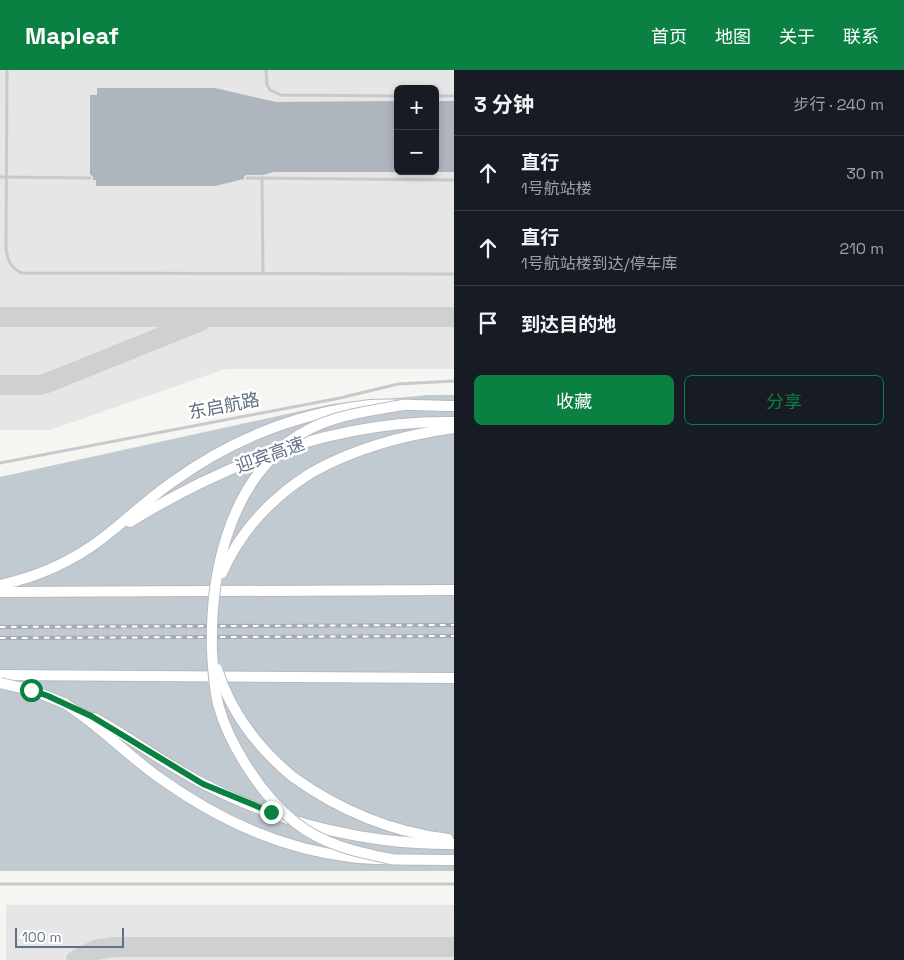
<!DOCTYPE html>
<html lang="zh">
<head>
<meta charset="utf-8">
<style>
	:root { --surface:#171b24; --page:#242831; --text:#f1f3f6; --muted:#9ea1a6; --line:#363941; --accent:#0b8043 }
	body { margin:0; font-family:"Space Grotesk","Noto Sans SC",sans-serif; background:var(--page); color:var(--text) }
	.controls { position:absolute; right:15px; top:15px; display:grid; overflow:hidden; border-radius:8px; box-shadow:0 2px 8px #0003 }
	.controls button { width:45px; height:45px; display:grid; place-items:center; padding:0; border:0; border-bottom:1px solid var(--line); background:var(--surface); color:var(--text); font:25px sans-serif }
	.scale { position:absolute; left:15px; bottom:12px; width:109px; box-sizing:border-box; padding-left:5px; border:2px solid #627085; border-top:0; font-size:14px; line-height:18px; white-space:nowrap; color:#627085; -webkit-text-stroke:4px #fff; paint-order:stroke }
	.stop { position:absolute; width:15px; height:15px; margin:-11px; border:4px solid #0b8043; border-radius:50%; background:#fff }
	.stop.end { background:#0b8043; border-color:#fff; box-shadow:0 1px 5px #0008 }
	.list { margin:0; padding:0; list-style:none }
	h2 { display:flex; justify-content:space-between; align-items:center; height:65px; margin:0; padding:0 20px; font-size:21px }
	h2 small { font-size:16px; font-weight:400; color:var(--muted) }
	.list li { display:grid; grid-template-columns:32px 1fr auto; gap:15px; align-items:center; box-sizing:border-box; height:75px; padding:0 20px; border-top:1px solid var(--line) }
	.list b { display:block; font-size:19px; white-space:nowrap }
	.list p { margin:0; font-size:16px; white-space:nowrap; color:var(--muted) }
	.list em { font-size:16px; font-style:normal; color:var(--muted) }
	.actions { display:flex; gap:10px; padding:15px 20px }
	.actions a { flex:1; padding:11px 0; border:1px solid var(--accent); border-radius:8px; text-align:center; font-size:18px; color:var(--accent) }
	.actions .main { background:var(--accent); color:#fff }
	.icon { flex:none; width:28px; height:28px; fill:none; stroke:currentColor; stroke-width:2; stroke-linecap:round; stroke-linejoin:round }
	.map { position:relative; flex:none; width:454px; height:890px; overflow:hidden }
	header { display:flex; align-items:center; gap:30px; box-sizing:border-box; height:70px; padding:0 25px; background:var(--accent); color:#fff }
	header strong { font-size:24px }
	nav { display:flex; gap:28px; margin-inline-start:auto; font-size:18px }
	main { display:flex }
	aside { flex:1; background:var(--surface) }
	.map>svg:first-child { display:block }
	.built { fill:#e5e6e5; fill-rule:evenodd }
	.water { fill:#c2cad1 }
	.lines { fill:none; stroke-linecap:round; stroke-linejoin:round }
	.taxiway { stroke:#ced0d1; stroke-width:20 }
	.building { fill:#afb5bc }
	.primary-casing { stroke:#b7babf; stroke-width:12 }
	.trunk-casing { stroke:#b6b9bd; stroke-width:12 }
	.service { stroke:#c7c9cd; stroke-width:3 }
	.primary { stroke:#fff; stroke-width:10 }
	.trunk { stroke:#fff; stroke-width:10 }
	.rail-casing { stroke:#a6aab1; stroke-width:4 }
	.rail { stroke:#fff; stroke-width:2; stroke-dasharray:5.5; stroke-linecap:butt }
	.primary-bridge-casing { stroke:#b7babf; stroke-width:12; stroke-linecap:butt }
	.primary-bridge { stroke:#fff; stroke-width:10 }
	.route { stroke:#0b8043; stroke-width:6 }
	.labels { text-anchor:middle; stroke-width:5; stroke-linejoin:round; paint-order:stroke }
	.street-label { font-size:18px; fill:#627085; stroke:#fff }
</style>
</head>
<body>
<header>
<strong>Mapleaf</strong>
<nav><a>首页</a><a>地图</a><a>关于</a><a>联系</a></nav>
</header>
<main>
<div class="map">
<svg width="454" height="890" viewBox="0 0 454 890">
	<rect width="100%" height="100%" fill="#f5f5f1"/>
	<g class="built">
		<path d="M0,0H454V299H225L50,360H0ZM398,19H435V101H398Z"/>
		<rect x="6" y="835" width="448" height="55"/>
	</g>
	<polygon class="water" points="428,325 454,325 454,801 0,801 0,407 332,334"/>
	<g class="lines">
		<g class="taxiway">
			<polyline points="0,247 454,247"/>
			<polyline points="0,315 40,315 47,313 201,251"/>
			<polyline points="76,890 95,880 114,877 454,877"/>
		</g>
	</g>
	<g class="building">
		<polygon points="97,18 215,18 276,32 398,31 398,102 274,102 263,105 247,105 244,106 244,109 215,116 96,116 96,110 93,110 93,107 90,104 90,25 97,25"/>
		<rect x="435" y="31" width="19" height="71"/>
	</g>
	<g class="lines">
		<g class="primary-casing">
			<g id="primary">
				<path d="M311,403C355,378 404,365 454,358"/>
				<path d="M130,452C227,392 338,350 454,352"/>
				<path d="M0,515C37,507 73,491 103,468C126,450 147,430 171,413C230,370 297,343 370,335C398,333 427,336 454,336"/>
				<path d="M64,633C98,654 125,683 157,706C215,748 279,779 351,787C385,791 420,789 454,790"/>
				<path d="M95,648C131,668 165,694 202,713C278,753 368,775 454,774"/>
				<path d="M293,707C339,740 392,762 448,769"/>
			</g>
		</g>
		<g class="trunk-casing">
			<g id="trunk">
				<polyline points="0,522 454,520"/>
				<polyline points="0,605 454,608"/>
			</g>
		</g>
		<g class="service">
			<path d="M7,0L6,177C7,189 10,198 22,203L454,204"/>
			<polyline points="266,0 267,15 270,20 281,25 398,26"/>
			<polyline points="435,26 454,26"/>
			<polyline points="0,107 90,108"/>
			<polyline points="247,108 454,110"/>
			<polyline points="262,108 263,202"/>
			<polyline points="0,393 340,328 398,314 454,311"/>
			<polyline points="0,814 454,814"/>
		</g>
		<use href="#primary" class="primary"/>
		<use href="#trunk" class="trunk"/>
		<g class="rail-casing">
			<g id="rail">
				<polyline points="0,557 454,555"/>
				<polyline points="0,568 454,566"/>
			</g>
		</g>
		<use href="#rail" class="rail"/>
		<g class="primary-bridge-casing">
			<g id="primary-bridge">
				<path d="M222,503C241,460 271,428 311,403"/>
				<path d="M217,599C231,643 258,678 293,707"/>
				<polyline points="0,613 31,620 64,633"/>
				<path d="M391,789C357,782 324,775 296,753C262,726 229,675 218,634C214,616 213,599 212,581C210,506 227,421 289,372C322,346 364,342 403,335"/>
			</g>
		</g>
		<use href="#primary-bridge" class="primary-bridge"/>
	</g>
	<g class="lines">
		<polyline class="route" points="31,620 48,626 91,646 203,714 271,742"/>
	</g>
	<g class="labels">
		<g class="street-label">
			<text transform="translate(224 336) rotate(-11)" y="6">东启航路</text>
			<text transform="translate(270 385) rotate(-20)" y="6">迎宾高速</text>
		</g>
	</g>
</svg>
<div class="controls">
<button>+</button>
<button>−</button>
</div>
<div class="scale">100 m</div>
<div class="stop" style="left:31px;top:620px"></div>
<div class="stop end" style="left:271px;top:742px"></div>
</div>
<aside>
<h2>3 分钟<small>步行 · 240 m</small></h2>
<ul class="list">
<li><svg class="icon" aria-label="ahead" viewBox="0 0 24 24"><path d="M12 20V5M6 11l6-6 6 6"/></svg><div><b>直行</b><p>1号航站楼</p></div><em>30 m</em></li>
<li><svg class="icon" aria-label="ahead" viewBox="0 0 24 24"><path d="M12 20V5M6 11l6-6 6 6"/></svg><div><b>直行</b><p>1号航站楼到达/停车库</p></div><em>210 m</em></li>
<li><svg class="icon" aria-label="arrive" viewBox="0 0 24 24"><path d="M6 21V4h12l-3 4 3 4H6"/></svg><div><b>到达目的地</b></div></li>
</ul>
<div class="actions"><a class="main">收藏</a><a>分享</a></div>
</aside>
</main>
</body>
</html>
